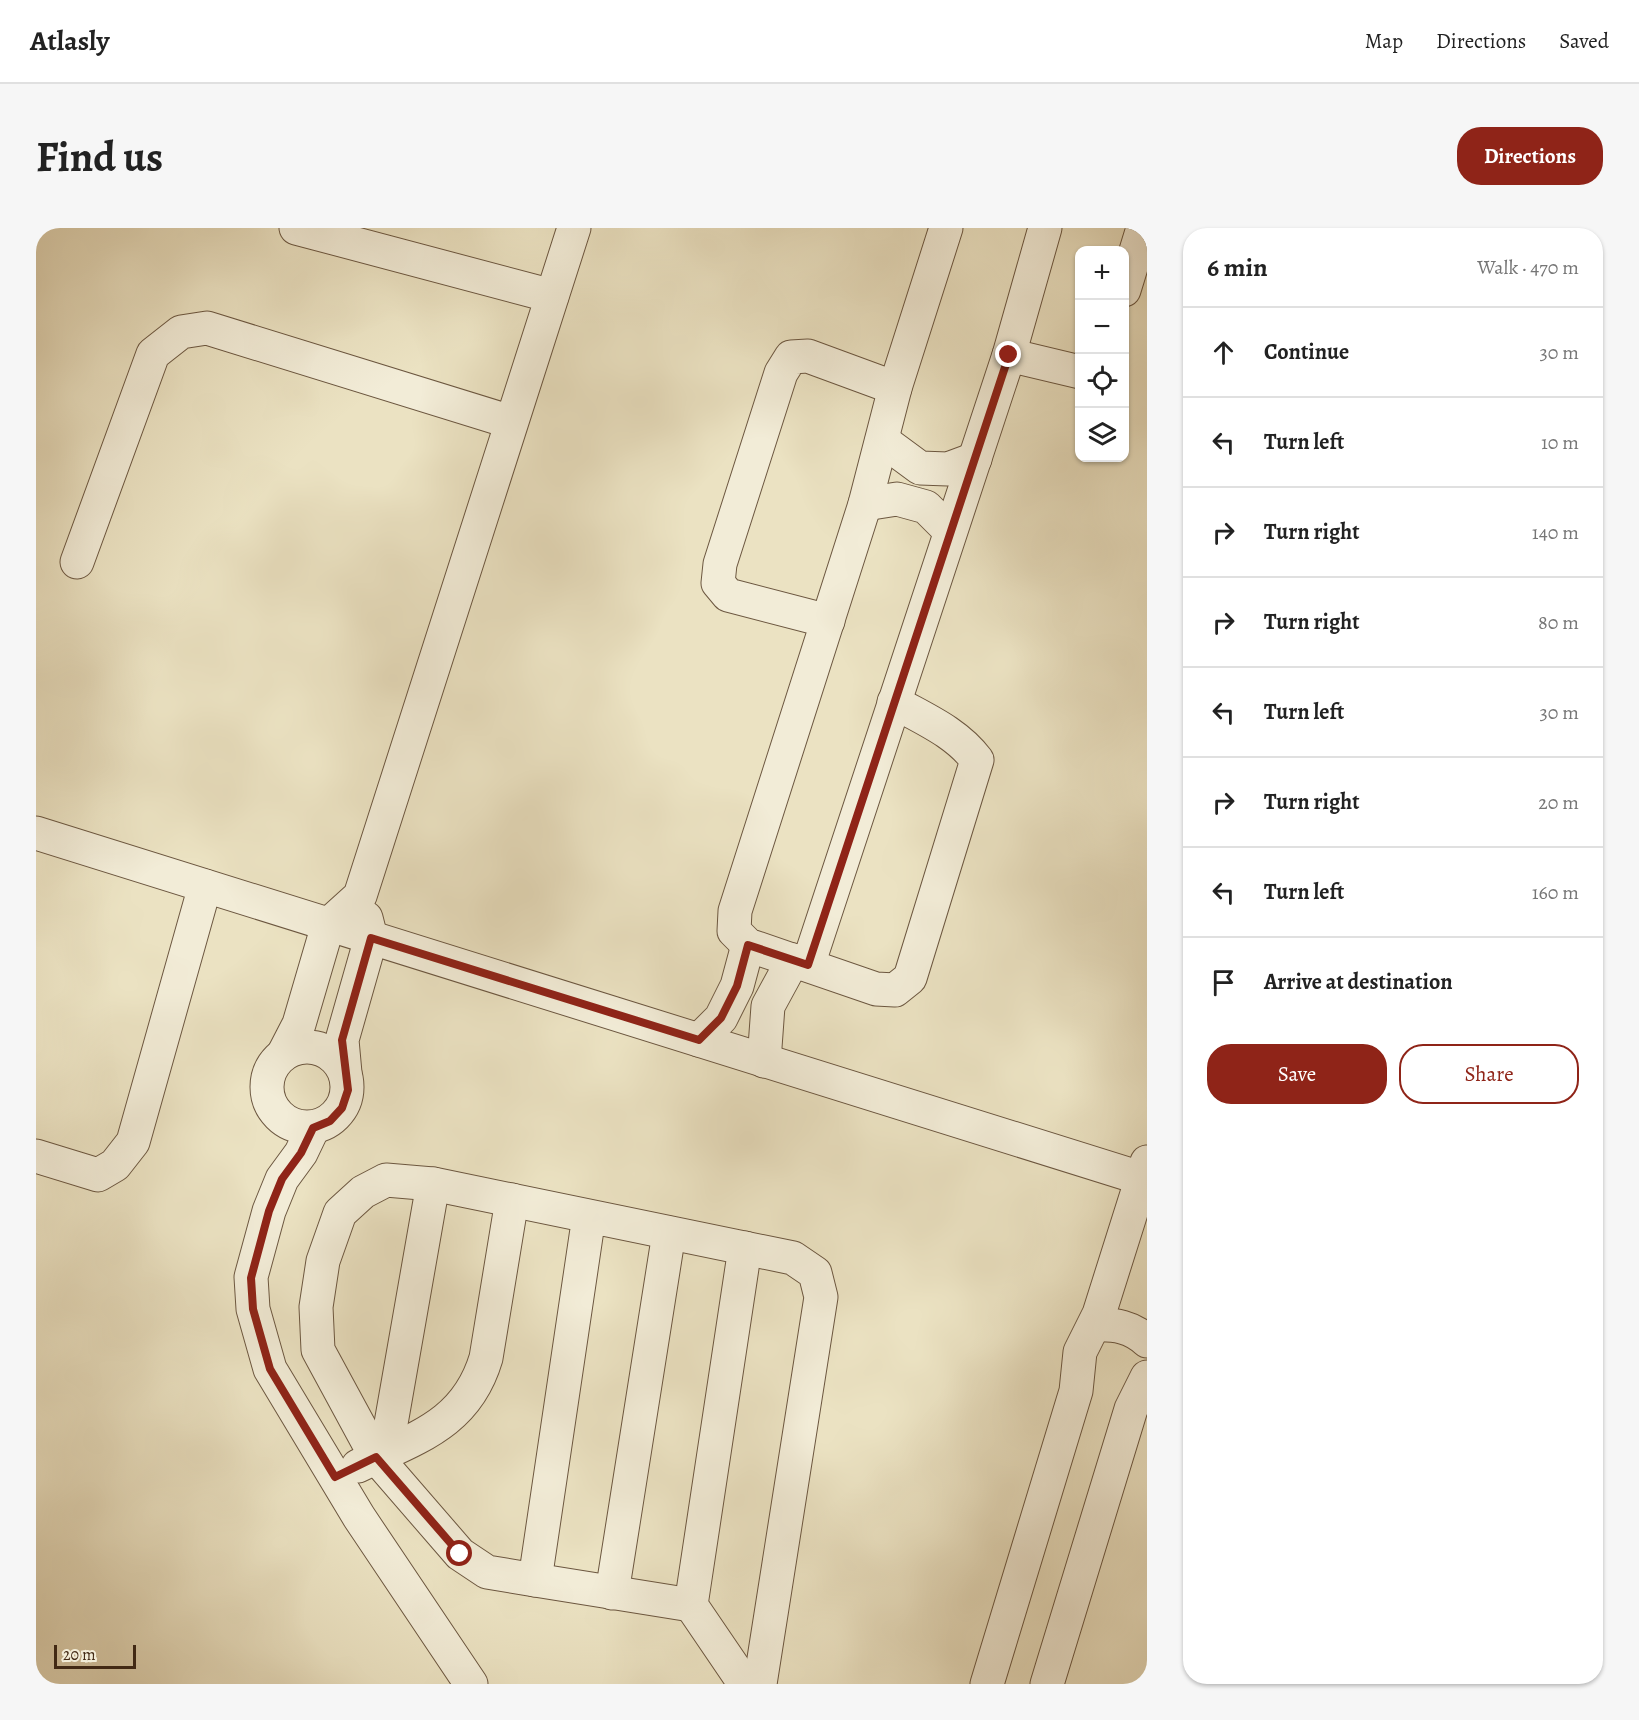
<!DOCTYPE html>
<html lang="en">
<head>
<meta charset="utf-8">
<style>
	:root { --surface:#fff; --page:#f6f6f6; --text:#222; --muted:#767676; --line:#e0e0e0; --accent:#8f2418 }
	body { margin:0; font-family:Alegreya,serif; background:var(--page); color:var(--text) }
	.controls { position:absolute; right:18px; top:18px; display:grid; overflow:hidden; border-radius:12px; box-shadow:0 2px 4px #0004 }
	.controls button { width:54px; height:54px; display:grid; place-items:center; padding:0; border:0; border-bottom:2px solid var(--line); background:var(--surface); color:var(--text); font:30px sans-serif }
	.scale { position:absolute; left:18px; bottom:15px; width:82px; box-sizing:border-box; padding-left:6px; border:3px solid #422914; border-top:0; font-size:16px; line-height:21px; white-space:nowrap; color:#422914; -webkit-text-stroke:4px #f2ecd7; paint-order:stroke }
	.stop { position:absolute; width:18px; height:18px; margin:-14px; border:4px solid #8f2418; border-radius:50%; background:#fff }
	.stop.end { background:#8f2418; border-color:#fff; box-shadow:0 2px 6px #0008 }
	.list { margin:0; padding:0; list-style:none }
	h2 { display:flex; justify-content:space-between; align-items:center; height:78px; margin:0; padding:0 24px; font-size:26px }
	h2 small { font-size:20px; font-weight:400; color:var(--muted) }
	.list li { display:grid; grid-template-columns:39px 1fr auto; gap:18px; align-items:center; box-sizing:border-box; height:90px; padding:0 24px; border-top:2px solid var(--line) }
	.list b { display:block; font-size:22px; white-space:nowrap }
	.list em { font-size:20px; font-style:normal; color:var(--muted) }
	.actions { display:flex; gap:12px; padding:18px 24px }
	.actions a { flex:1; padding:14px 0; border:2px solid var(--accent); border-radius:24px; text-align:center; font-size:21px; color:var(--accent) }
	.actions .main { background:var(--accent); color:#fff }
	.icon { flex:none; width:33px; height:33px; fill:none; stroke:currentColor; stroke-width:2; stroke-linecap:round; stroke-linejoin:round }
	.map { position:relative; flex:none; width:1111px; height:1456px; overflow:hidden; border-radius:24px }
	header { display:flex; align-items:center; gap:36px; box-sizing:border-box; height:84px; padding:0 30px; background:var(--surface); border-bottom:2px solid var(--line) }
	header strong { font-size:28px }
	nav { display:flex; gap:33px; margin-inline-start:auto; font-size:21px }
	.intro { display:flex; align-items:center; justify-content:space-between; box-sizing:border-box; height:144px; padding:0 36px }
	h1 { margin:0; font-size:42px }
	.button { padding:15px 27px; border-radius:24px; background:var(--accent); color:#fff; font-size:21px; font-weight:700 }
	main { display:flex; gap:36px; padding:0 36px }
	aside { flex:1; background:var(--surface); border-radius:24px; box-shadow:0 2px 4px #0004 }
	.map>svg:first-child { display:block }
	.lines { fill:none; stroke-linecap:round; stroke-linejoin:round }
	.minor-casing { stroke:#6c5740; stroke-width:35 }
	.minor { stroke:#f2ecd7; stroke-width:33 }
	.route { stroke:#8f2418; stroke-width:8 }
</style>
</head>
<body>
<header>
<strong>Atlasly</strong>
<nav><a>Map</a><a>Directions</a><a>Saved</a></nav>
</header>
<div class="intro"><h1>Find us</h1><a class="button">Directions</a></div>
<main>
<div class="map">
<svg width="1111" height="1456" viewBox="0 0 1111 1456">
	<rect width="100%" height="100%" fill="#ebe2c2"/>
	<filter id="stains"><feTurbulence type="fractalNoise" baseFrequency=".00333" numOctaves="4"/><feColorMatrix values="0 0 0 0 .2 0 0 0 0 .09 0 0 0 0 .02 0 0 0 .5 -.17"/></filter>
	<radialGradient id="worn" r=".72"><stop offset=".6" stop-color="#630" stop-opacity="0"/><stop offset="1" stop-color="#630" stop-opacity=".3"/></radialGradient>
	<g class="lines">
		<g class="minor-casing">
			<g id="minor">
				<polyline points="260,0 516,68"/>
				<polyline points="1088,62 1107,0"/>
				<polyline points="973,127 1044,144"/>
				<polyline points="846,212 884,240 912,241 939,231"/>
				<polyline points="829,276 861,271 890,279 914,303"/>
				<polyline points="41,334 117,126 145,104 171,100 475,194"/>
				<polyline points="792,393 692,367 682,355 684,336 745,145 755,129 772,128 859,160"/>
				<path d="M858,474C888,491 920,504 941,532L874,750L859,762L840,761L712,717L698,703L699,683L829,276L859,160L910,0"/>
				<polyline points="0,605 1111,952"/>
				<polyline points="772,737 973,127 1009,0"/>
				<polyline points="663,812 685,790 701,758 712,717"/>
				<circle cx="271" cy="859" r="40"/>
				<polyline points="248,825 263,796 292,697 324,668 538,0"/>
				<polyline points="728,833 732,778 757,732"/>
				<polyline points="309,845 306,812 335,710 330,690"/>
				<polyline points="277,900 265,925 246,951 233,983 215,1049 217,1081 234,1141 323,1289 435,1456"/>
				<polyline points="0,928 62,947 79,937 97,914 169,658"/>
				<polyline points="553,988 499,1352 451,1344 424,1326 340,1229 282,1122 280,1079 287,1033 304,985 327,964 350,952 397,956 757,1030 779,1045 785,1069 724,1456"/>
				<polyline points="709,1020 655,1377 704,1449 718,1456"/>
				<path d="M1059,1097C1079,1096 1096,1099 1111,1113"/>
				<polyline points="350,1224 397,956"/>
				<path d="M322,1238C379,1210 430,1197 450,1130L476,972"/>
				<polyline points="499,1352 655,1377"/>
				<polyline points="576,1365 633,1005"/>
				<polyline points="951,1456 1040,1163 1044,1124 1063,1086 1111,934"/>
				<polyline points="1011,1456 1095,1181 1111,1149"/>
			</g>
		</g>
		<use href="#minor" class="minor"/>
	</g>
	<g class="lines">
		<polyline class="route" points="424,1326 340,1229 299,1249 234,1141 217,1081 215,1050 233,983 246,951 265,925 277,900 294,893 306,880 312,862 306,812 335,710 663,812 685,790 701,758 712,717 772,737 973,127"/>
	</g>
	<rect width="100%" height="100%" filter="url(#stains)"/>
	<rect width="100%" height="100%" fill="url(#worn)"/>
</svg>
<div class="controls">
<button>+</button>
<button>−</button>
<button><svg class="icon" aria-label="locate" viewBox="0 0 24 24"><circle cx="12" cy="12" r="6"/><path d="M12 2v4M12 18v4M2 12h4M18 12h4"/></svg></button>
<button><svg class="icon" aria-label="layers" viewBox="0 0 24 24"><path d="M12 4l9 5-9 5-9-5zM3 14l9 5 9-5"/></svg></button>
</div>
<div class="scale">20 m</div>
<div class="stop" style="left:424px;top:1326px"></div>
<div class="stop end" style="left:973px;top:127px"></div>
</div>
<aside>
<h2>6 min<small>Walk · 470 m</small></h2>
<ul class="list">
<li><svg class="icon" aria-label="ahead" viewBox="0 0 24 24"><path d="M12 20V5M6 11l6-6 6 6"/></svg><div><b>Continue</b></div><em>30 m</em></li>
<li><svg class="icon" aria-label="left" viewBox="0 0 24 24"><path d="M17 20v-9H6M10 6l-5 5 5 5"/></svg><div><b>Turn left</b></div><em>10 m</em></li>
<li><svg class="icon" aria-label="right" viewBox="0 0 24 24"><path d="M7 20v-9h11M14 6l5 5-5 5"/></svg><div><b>Turn right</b></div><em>140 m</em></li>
<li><svg class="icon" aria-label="right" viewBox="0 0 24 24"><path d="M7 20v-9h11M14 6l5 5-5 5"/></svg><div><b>Turn right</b></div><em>80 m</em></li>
<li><svg class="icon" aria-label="left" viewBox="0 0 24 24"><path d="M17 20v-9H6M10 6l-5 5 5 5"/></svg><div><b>Turn left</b></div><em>30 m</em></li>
<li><svg class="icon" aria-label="right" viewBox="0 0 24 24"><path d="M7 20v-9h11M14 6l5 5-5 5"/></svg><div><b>Turn right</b></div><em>20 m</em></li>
<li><svg class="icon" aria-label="left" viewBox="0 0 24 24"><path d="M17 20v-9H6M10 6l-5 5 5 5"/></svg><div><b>Turn left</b></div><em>160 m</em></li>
<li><svg class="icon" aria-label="arrive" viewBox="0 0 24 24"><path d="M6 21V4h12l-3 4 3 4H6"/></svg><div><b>Arrive at destination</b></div></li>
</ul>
<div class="actions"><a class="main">Save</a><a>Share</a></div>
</aside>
</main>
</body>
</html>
